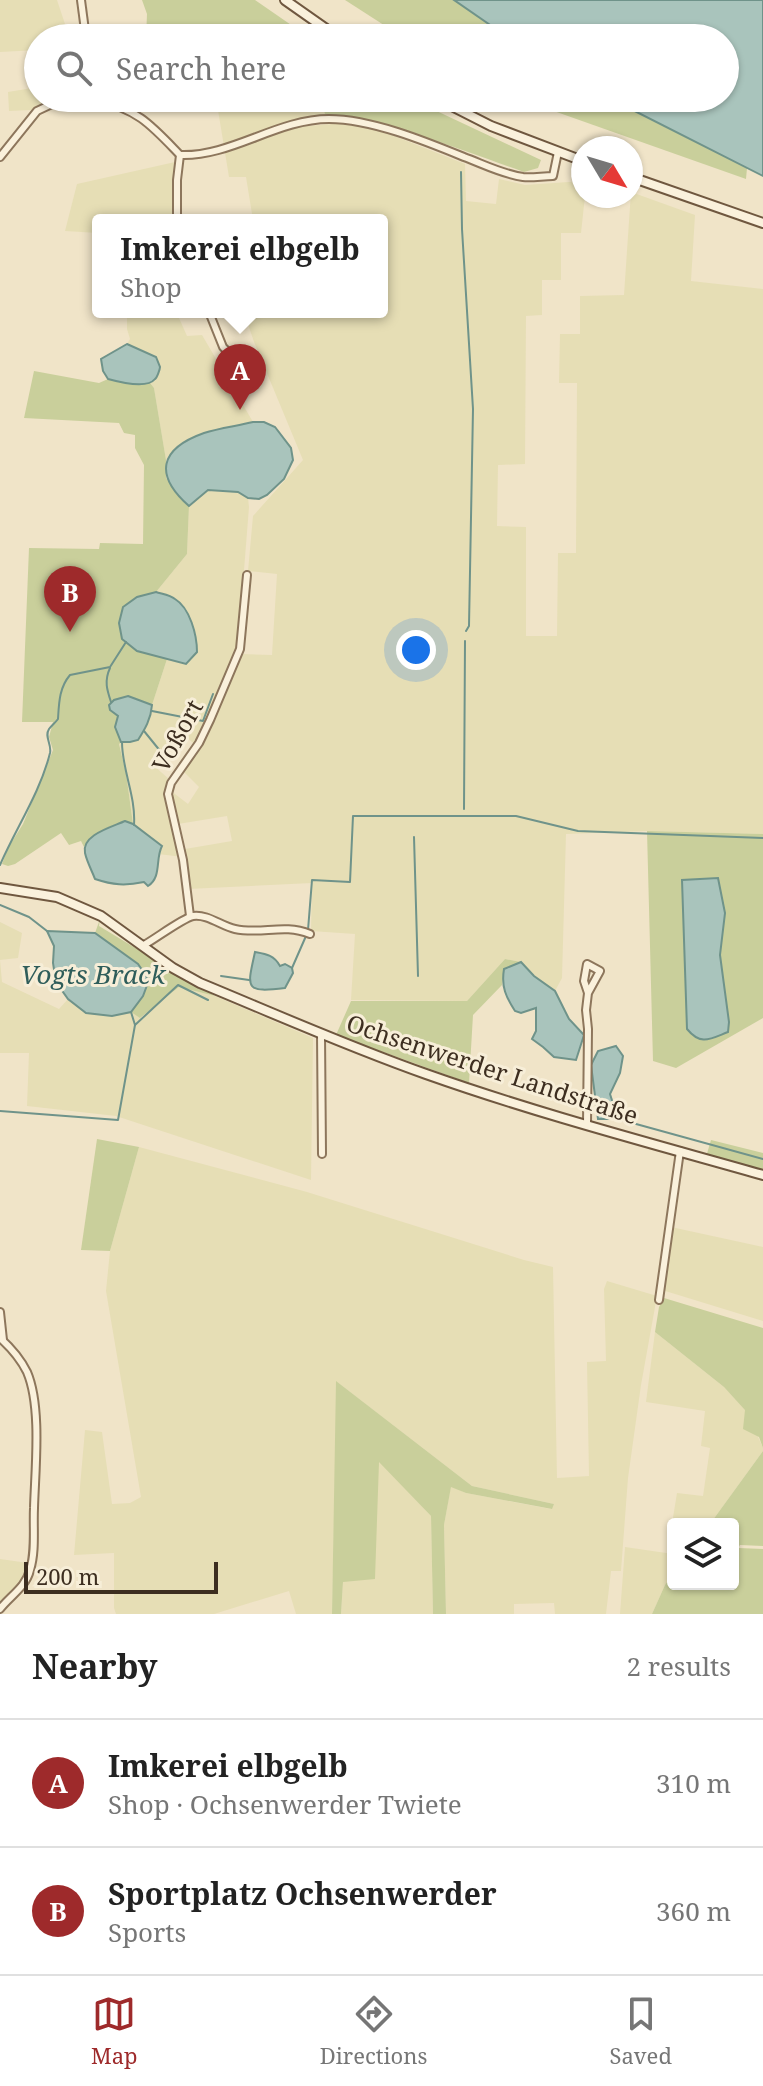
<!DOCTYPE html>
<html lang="en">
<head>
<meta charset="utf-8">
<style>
	:root { --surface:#fff; --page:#f2f2f2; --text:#222; --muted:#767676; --line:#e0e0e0; --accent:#9e2a2b }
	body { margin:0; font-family:"Noto Serif",serif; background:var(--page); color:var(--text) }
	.controls { position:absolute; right:24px; bottom:24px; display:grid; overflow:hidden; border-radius:8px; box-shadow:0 2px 6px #0004 }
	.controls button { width:72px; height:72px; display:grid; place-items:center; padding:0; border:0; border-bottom:2px solid var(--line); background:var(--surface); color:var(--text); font:40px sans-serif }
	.compass { position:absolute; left:571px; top:136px; width:72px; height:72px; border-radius:50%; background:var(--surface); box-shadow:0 2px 6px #0004; rotate:128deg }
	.scale { position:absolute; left:24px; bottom:20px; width:194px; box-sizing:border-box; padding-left:8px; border:4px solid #3d2e20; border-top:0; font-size:22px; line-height:28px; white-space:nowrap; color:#3d2e20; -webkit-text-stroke:6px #f7eed8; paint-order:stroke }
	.you { position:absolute; left:416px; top:650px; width:28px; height:28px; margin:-20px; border:6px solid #fff; border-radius:50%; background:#1a73e8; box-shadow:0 0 0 12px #1a73e833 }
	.badge { display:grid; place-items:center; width:52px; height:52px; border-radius:50%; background:var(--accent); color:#fff; font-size:26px; font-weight:700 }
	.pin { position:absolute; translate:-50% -66px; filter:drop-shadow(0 2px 4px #0008) }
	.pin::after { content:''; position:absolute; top:42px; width:28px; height:24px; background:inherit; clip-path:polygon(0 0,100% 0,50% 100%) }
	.popup { position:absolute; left:92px; top:214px; width:296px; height:104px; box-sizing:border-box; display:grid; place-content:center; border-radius:8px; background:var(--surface); filter:drop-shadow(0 2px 6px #0005); font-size:26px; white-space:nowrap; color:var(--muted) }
	.popup b { font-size:30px; color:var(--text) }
	.popup::after { content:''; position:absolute; left:50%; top:100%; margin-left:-16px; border:16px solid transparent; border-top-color:var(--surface) }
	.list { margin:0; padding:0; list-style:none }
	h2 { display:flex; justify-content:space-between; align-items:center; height:104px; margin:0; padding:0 32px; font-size:34px }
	h2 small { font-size:26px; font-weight:400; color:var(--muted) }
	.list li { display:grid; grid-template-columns:52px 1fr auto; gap:24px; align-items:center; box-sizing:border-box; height:128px; padding:0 32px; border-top:2px solid var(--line) }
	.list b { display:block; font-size:30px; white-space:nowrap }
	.list p { margin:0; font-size:26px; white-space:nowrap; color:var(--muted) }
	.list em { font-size:26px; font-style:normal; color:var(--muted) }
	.icon { flex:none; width:44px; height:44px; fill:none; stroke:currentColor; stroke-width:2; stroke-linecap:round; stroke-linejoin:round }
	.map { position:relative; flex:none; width:763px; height:1614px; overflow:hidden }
	.search { position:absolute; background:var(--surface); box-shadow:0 2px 6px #0004; left:24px; right:24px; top:24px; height:88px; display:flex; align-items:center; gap:20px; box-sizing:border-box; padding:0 28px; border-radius:44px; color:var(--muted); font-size:30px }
	.sheet { height:360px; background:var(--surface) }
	nav { display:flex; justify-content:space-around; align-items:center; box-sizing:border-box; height:112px; border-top:2px solid var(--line); background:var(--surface); font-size:22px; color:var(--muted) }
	nav a { display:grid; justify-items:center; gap:4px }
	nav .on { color:var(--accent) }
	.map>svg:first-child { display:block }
	.farmland { fill:#e6deb5 }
	.green { fill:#c9cf9b; fill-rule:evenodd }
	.water { fill:#a9c4bc; stroke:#6f938a; stroke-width:2 }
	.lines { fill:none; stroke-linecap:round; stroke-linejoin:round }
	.stream { stroke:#6f938a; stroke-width:2 }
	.street-casing { stroke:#8d765c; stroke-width:10 }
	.secondary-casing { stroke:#6f573f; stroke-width:12 }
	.street { stroke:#faf1dc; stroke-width:6 }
	.secondary { stroke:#faf1dc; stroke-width:8 }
	.labels { text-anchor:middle; stroke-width:6; stroke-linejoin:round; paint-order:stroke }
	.street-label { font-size:24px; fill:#3d2e20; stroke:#f7eed8 }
	.water-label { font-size:26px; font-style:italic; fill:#2f5d5a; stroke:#f7eed8 }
</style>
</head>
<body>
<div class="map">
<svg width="763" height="1614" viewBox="0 0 763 1614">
	<rect width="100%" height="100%" fill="#f0e4c8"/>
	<g class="farmland">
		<polygon points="0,0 57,0 67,30 67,38 38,38 38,50 0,52"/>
		<polygon points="38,87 38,98 70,98 50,100 31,110 9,111 8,92"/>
		<polygon points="216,98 319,98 325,114 270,129 345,123 376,129 402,139 465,164 466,201 496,204 499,179 525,185 583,181 583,196 585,196 581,233 561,233 561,280 542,280 542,315 526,316 525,464 498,465 497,526 526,527 526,636 557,636 558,553 576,553 577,383 559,383 560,334 580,334 580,296 624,295 631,192 695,215 691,281 763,289 763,834 647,831 566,834 562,978 555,991 534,976 521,962 505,959 467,1001 351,1000 355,934 311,931 312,883 188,889 185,849 232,841 227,816 178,824 171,791 188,804 199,787 183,771 200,746 241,654 272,655 277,574 248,571 253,516 303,460 254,342 244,312 382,312 382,220 253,220 246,177 229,177"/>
		<polygon points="175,162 176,189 175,216 149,220 98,220 98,233 65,231 77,184"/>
		<polygon points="127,312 192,312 179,318 187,336 202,335 253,422 204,433 176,447 166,460 154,388 150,383 156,379 155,356 127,344 130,339 127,329"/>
		<polygon points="208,490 238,492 248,498 249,507 238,646 197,746 181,733 153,765 170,780 167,792 183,857 158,854 152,837 133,824 126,773 119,743 138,740 144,730 151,714 152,705 167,659 185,664 176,599 156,592 187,554 189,506"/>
		<polygon points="0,922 22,933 18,958 0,960 2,982 59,1009 68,999 87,1013 112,1016 131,1012 141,1018 179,987 215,996 313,1038 311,1180 116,1116 27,1106 29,1053 0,1053"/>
		<polygon points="139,1147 307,1192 524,1260 553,1267 557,1478 589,1476 587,1362 606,1361 604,1289 607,1281 657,1296 641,1385 628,1478 621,1571 611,1571 606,1614 555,1614 554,1603 514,1604 514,1614 446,1614 444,1525 451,1486 466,1493 551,1509 554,1504 472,1486 337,1382 332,1614 296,1614 289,1591 214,1614 116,1614 114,1608 114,1553 74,1555 85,1430 102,1432 112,1504 130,1503 141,1497 106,1291 110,1251"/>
		<polygon points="671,1227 763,1247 763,1321 662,1290"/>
		<polygon points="655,1332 724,1387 746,1410 763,1448 763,1451 710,1524 673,1524 673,1530 671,1530 677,1493 703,1496 710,1448 701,1446 705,1411 646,1402"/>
		<polygon points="379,1461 431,1516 433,1614 341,1614 343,1582"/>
		<polygon points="625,1547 673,1554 673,1574 665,1585 652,1614 620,1614"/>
		<polygon points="0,1559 28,1563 22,1581 0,1604"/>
	</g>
	<g class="green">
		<polygon points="142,0 255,0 310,38 146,38 147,14"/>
		<polygon points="345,0 454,0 509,38 404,38"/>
		<path d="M319,98H409L541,160L538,168L524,172C459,149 394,123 325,114Z"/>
		<polygon points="517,98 609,98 747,168 746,179"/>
		<path d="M34,371L99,383L108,379L131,384L150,383L154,388L166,460V478L181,499L189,506L187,554L156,592L137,597V651L167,659L152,705L128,696L116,714L118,716L117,733L121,742L119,744L126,773L133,824C117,819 93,833 84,847L81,841L69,845L61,833L15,864L8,866L2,864L8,848L23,824L53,750L49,737L53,722H22L29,548L99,549L100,543L143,544L144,465L135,448V435L124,433L119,423L24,418Z"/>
		<path d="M647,831L763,834V1018L676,1068L653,1061ZM682,880L725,913L720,955L729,1022Z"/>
		<polygon points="100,919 99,926 215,996 179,987 140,1018 131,1012 143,997 138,964 95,933"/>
		<polygon points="505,959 521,962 505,969 502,985 473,1015 469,1083 336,1035 351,1001 467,1001"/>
		<polygon points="97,1139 139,1147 110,1251 81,1250"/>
		<polygon points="711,1140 763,1153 763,1172 706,1157"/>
		<polygon points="664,1298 763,1328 763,1448 759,1437 743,1429 745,1410 724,1387 655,1332 659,1307"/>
		<polygon points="336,1381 472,1486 554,1504 552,1509 466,1493 451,1487 444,1525 446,1614 433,1614 431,1516 379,1462 375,1579 343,1582 341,1614 332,1614"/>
		<polygon points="763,1451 763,1546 740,1545 733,1555 733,1524 710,1524"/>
		<polygon points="739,1548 763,1549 763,1614 652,1614 665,1585 673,1574 673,1584 733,1584 733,1557"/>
	</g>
	<g class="water">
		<polygon points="454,0 763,0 763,176 609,98 725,98 725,38 509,38"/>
		<path d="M127,344L156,357L160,367C160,369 157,378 155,379C147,389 119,382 108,379L103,371L101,359Z"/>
		<path d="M253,422H264L275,427L291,448L293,460L284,479L267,495L259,499L248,498L238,492L208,490L189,506C154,475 159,449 204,433C219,428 237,426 253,422Z"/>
		<path d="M156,592C162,594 170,595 175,599C190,608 197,635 197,652L186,664L137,651L122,639L119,623L123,607L137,597Z"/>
		<path d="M128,696L152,705C151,719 145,729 138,740L130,742H121L115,727L118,716L110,710L109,705L114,700Z"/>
		<path d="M125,821L133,824L162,846C155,859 162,877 148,886L144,882C125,886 113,885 95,879C92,871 87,862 85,853C81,835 112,827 125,821Z"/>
		<path d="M718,878L725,913L720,955L729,1022L728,1032C710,1039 701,1046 687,1029L682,880Z"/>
		<polygon points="47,931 95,933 138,964 149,980 143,996 131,1012 112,1016 86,1013 68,999 56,982 53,963 54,946"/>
		<path d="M255,952C266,954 274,955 280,966L285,964L292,968L293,973L285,988C244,993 247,988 255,952Z"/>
		<path d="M521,962L534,976L555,991L569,1019L584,1035L576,1060L554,1057L543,1047L532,1039L536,1031V1008L521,1013L515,1011C506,997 501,987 504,969Z"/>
		<polygon points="616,1046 623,1056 620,1073 610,1094 618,1119 598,1119 591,1065 598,1051"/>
	</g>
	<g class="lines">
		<g class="stream">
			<polyline points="461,172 462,229 473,409 469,626 466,631"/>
			<path d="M110,668C104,681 107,690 111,702"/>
			<polyline points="152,711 203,721 213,694"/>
			<polyline points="144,731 161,752"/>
			<path d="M122,742C122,770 136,796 134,825"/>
			<polyline points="464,809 465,641"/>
			<polyline points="414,837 418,976"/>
			<path d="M0,865C16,828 40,793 50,753C52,744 44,737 49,729C52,725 55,723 58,719C59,703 59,688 70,675L110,667L126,642"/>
			<polyline points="0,905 29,917 47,931"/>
			<polyline points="308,930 312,880 350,882 353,816 516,816 578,831 763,838"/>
			<polyline points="292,968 306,936"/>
			<polyline points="221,976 249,980"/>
			<polyline points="131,1012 135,1025 178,985 208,1000"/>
			<polyline points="0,1111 118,1120 135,1025"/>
			<polyline points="618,1119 763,1159"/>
		</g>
		<g class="street-casing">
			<g id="street">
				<polyline points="81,0 86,38"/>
				<path d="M97,98V100C139,110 151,125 180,155C231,157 277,119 329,119C371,119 425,141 464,157C483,164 502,174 523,177C532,178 543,176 553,176L558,152"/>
				<polyline points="0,157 37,111 54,103 97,100"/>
				<polyline points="177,220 177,180 180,155"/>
				<polyline points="209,312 223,347 230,354"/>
				<polyline points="190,916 183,860 168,794 171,783 199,743 210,720 240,649 247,575"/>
				<path d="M144,945C155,939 183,918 193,916C208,914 221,926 235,929C262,935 283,923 310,934"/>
				<polyline points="321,1034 322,1154"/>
				<polyline points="587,1124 588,1029 586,1010 588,993 584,981 587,964 600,971 588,993"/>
				<polyline points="659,1300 680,1151"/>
				<polyline points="0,1312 3,1340"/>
				<path d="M0,1338C10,1347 21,1360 27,1372C42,1407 35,1470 34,1508C33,1528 36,1551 30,1570C26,1587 10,1596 0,1609"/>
			</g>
		</g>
		<g class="secondary-casing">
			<g id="secondary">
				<polyline points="285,0 339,38"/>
				<polyline points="436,98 491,126 583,161"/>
				<polyline points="631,177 763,223"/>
				<path d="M0,888L57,897L101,916L173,968L200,983C275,1014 349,1047 426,1074C536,1113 650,1143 763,1175"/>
			</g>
		</g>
		<use href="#street" class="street"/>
		<use href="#secondary" class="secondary"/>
	</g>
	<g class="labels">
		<g class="street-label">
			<text transform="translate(178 736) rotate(-61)" y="8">Voßort</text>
			<text transform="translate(492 1070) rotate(18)" y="8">Ochsenwerder Landstraße</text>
		</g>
		<g class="water-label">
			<text x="93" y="984">Vogts Brack</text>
		</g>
	</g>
</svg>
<div class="controls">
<button><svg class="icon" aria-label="layers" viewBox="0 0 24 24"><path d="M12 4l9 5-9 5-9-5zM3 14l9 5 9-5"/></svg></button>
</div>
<svg class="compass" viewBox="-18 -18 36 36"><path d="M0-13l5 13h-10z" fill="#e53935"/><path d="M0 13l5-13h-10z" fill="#767676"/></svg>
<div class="scale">200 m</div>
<div class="you"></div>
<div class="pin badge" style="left:240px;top:410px">A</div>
<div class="popup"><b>Imkerei elbgelb</b>Shop</div>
<div class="pin badge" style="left:70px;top:632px">B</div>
<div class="search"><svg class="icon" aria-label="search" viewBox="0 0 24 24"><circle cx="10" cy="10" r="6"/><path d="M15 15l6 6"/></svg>Search here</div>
</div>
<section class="sheet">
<h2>Nearby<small>2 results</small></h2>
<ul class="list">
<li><span class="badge">A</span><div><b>Imkerei elbgelb</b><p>Shop · Ochsenwerder Twiete</p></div><em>310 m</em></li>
<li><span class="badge">B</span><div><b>Sportplatz Ochsenwerder</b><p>Sports</p></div><em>360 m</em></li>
</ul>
</section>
<nav>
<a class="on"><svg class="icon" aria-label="map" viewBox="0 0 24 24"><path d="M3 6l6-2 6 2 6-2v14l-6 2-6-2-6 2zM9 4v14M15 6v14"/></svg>Map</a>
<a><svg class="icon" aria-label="directions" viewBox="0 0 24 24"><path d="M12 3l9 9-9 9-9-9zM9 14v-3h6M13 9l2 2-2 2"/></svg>Directions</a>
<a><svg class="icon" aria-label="saved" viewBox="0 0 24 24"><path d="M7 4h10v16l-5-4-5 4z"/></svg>Saved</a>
</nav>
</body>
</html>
